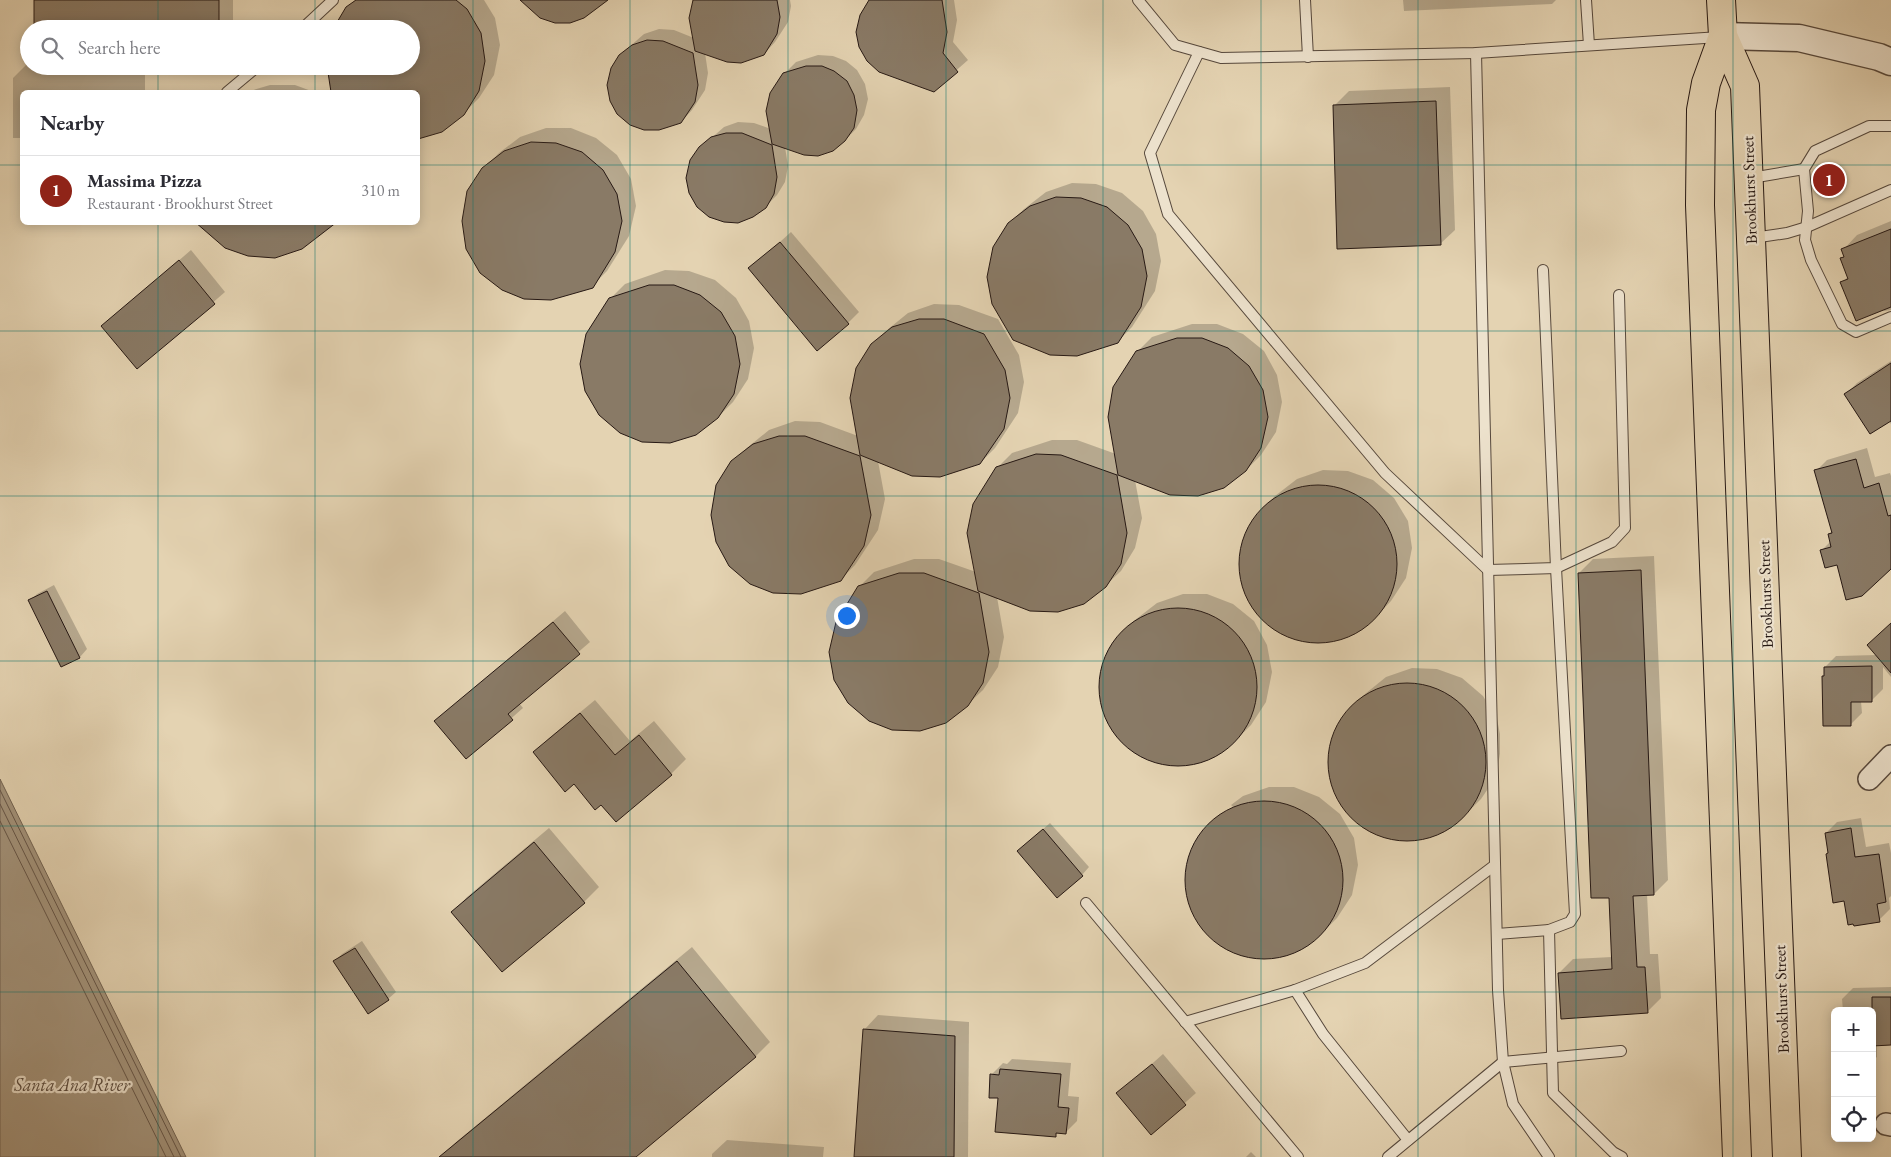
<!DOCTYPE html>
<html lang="en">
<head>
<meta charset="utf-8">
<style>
	:root { --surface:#fff; --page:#f7f7f7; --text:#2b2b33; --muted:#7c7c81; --line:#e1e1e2; --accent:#8f2418 }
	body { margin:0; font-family:"EB Garamond",serif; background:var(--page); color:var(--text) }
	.controls { position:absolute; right:15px; bottom:15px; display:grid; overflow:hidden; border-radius:8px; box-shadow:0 2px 12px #0003 }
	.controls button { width:45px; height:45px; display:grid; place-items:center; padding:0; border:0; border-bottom:1px solid var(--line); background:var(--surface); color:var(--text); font:25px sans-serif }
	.you { position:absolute; left:846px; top:615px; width:18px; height:18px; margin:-12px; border:4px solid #fff; border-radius:50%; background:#1a73e8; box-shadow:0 0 0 8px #1a73e833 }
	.badge { display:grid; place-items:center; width:32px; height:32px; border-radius:50%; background:var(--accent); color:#fff; font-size:16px; font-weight:700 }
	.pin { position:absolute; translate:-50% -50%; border:2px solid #fff; box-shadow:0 1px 5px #0006 }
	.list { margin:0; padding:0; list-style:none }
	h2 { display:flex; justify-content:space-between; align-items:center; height:65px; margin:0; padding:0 20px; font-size:21px }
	h2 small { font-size:16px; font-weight:400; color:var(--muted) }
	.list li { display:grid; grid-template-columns:32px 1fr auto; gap:15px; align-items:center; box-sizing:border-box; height:70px; padding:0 20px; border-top:1px solid var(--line) }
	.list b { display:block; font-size:19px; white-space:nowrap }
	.list p { margin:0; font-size:16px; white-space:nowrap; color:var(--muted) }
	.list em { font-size:16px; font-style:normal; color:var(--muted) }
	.icon { flex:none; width:28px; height:28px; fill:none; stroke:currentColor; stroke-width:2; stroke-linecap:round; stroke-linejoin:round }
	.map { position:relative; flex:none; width:1891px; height:1157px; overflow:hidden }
	.search { position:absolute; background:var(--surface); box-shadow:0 2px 12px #0003; left:20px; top:20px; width:400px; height:55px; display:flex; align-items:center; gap:12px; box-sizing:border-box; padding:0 18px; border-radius:28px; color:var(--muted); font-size:19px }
	.panel { position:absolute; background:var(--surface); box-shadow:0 2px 12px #0003; left:20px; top:90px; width:400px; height:135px; border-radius:8px }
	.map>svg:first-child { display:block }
	.water { fill:#a4947c; stroke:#726352 }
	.shadow { fill:#0003 }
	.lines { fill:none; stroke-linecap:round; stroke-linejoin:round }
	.shore { stroke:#665648; stroke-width:1 }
	.building { fill:#897a66; stroke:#271914 }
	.service-casing { stroke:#56483c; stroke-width:12 }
	.minor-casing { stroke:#56483c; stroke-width:24 }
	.tertiary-casing { stroke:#56483c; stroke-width:29 }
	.primary-casing { stroke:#271914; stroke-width:30 }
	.service { stroke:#ede2cd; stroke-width:10 }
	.minor { stroke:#ede2cd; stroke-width:21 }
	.tertiary { stroke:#ede2cd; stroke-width:26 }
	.primary { stroke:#e4d3b2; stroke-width:28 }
	.grid { fill:none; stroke:#0f766e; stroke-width:1; stroke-opacity:0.55 }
	.labels { text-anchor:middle; stroke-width:4.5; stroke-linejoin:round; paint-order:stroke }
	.street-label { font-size:16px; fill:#271914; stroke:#ede2cd }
	.water-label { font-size:18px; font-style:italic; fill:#594a3e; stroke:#ede2cd }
</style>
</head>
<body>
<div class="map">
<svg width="1891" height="1157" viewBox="0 0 1891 1157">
	<rect width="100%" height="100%" fill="#e4d3b2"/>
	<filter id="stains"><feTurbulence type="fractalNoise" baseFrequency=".004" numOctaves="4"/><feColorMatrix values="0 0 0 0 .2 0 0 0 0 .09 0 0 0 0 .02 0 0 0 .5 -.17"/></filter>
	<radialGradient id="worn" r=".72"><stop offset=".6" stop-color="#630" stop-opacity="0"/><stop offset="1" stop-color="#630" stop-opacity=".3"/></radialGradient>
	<polygon class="water" points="0,779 186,1157 0,1157"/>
	<g class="shadow">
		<polygon points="35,0 233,0 233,25 229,29 35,29"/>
		<polygon points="355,0 484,0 495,18 500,45 494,75 479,98 463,114 441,130 418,138 418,92 332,92 328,66 411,66 411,29 347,8"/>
		<polygon points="694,0 790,0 791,6 788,22 775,42 764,54 705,53 708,73 705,90 692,110 681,122 620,55 644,34 659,29 674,30 694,38"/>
		<polygon points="871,0 954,0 957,20 953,42 968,60 934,90"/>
		<polygon points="1403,0 1556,0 1552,4 1404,11"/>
		<polygon points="818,55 833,56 846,61 857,70 865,84 868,99 864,115 856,129 845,140 785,147 788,166 785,182 777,195 765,207 700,148 724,127 738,122 754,123 771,129 784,74 796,62"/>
		<polygon points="26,65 145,66 145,92 22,92 22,138 13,138 13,78"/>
		<polygon points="270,85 295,85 314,92 247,92"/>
		<polygon points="1450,87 1455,230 1440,244 1334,106 1349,91"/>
		<polygon points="546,128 571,128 596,138 617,155 631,179 636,206 629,236 607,271 592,286 483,169 499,153 520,137"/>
		<polygon points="1072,183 1096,184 1122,193 1143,211 1156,234 1161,261 1155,291 1132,327 1117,342 1009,224 1024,209 1046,192"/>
		<polygon points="1891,221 1891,310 1884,311 1883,309 1842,282 1849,276 1842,259 1845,255 1843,250 1857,235"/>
		<polygon points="791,232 859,312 848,323 750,269"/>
		<polygon points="191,250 225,292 137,368 103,326"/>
		<polygon points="665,270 689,271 715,280 736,298 749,321 754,348 748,379 733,402 718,417 610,299 625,284"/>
		<polygon points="934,304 959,305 998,319 1019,355 1024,382 1018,413 995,448 980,463 878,461 885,499 878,530 855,565 840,580 732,462 748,447 769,430 795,421 820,422 858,436 872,345 887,330 908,313"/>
		<polygon points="1192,324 1217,324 1243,334 1264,351 1277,375 1282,402 1276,432 1261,455 1246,470 1135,480 1142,518 1135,548 1121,571 1105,586 997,597 1004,637 998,667 983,690 967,705 859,587 874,572 914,559 939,559 976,572 997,468 1012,453 1052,440 1077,440 1116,454 1137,352 1152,337"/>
		<polygon points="1891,361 1891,424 1889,421 1846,394 1857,383"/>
		<polygon points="1867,448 1875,477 1890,473 1891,476 1891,567 1838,564 1822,550 1831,541 1829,534 1832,531 1816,471 1827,460"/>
		<polygon points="1323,470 1348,471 1373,480 1394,498 1408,521 1412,548 1406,578 1391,601 1376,617 1354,633 1328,642 1301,640 1279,632 1258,614 1244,591 1240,564 1245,534 1260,511 1275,496 1297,479"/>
		<polygon points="1654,556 1668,880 1654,894 1647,894 1650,954 1658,954 1661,998 1647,1012 1559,973 1573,959 1612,957 1610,896 1579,573 1593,559"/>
		<polygon points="54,585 87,649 80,657 62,666 30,601 37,594"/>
		<polygon points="1183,594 1207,594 1233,604 1254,621 1267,645 1272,672 1266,702 1251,725 1236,740 1214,757 1188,765 1161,764 1139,755 1118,738 1104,714 1099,688 1105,658 1120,635 1135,620 1157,603"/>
		<polygon points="565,611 590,642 519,703 523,708 466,758 436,721"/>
		<polygon points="1891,623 1891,677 1883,667 1883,689 1872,700 1861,701 1862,713 1851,724 1823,676 1825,674 1825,667 1836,656 1877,655"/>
		<polygon points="1412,668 1437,669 1462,678 1483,696 1497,719 1500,734 1500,754 1496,777 1481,799 1465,815 1443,832 1417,840 1390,838 1368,830 1347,812 1334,789 1329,762 1335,732 1349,709 1365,694 1386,677"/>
		<polygon points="595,700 630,741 654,721 686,759 671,774 602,803 535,753 549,738"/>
		<polygon points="1269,787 1294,787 1319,797 1340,814 1354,838 1358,865 1352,895 1337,918 1322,933 1300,950 1274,958 1247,957 1225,949 1204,931 1190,907 1186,881 1192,851 1206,828 1215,819 1215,821 1233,807 1231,805 1243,796"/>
		<polygon points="1861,818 1866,847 1889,843 1891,853 1891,896 1889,898 1890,909 1879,920 1845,900 1827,854 1829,852 1826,833 1837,822"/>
		<polygon points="1050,823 1089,867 1082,875 1026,844"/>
		<polygon points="549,828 599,887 584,902 502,971 453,912 467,897"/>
		<polygon points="362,941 396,992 388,999 368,1012 335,961 342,954"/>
		<polygon points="692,947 770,1042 756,1056 634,1157 442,1157 456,1142"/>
		<polygon points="1891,987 1891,1044 1877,1044 1877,1057 1872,1061 1872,1011 1843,1011 1842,999 1853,988"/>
		<polygon points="878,1015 969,1022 968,1157 856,1157 864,1030"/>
		<polygon points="1163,1054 1196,1093 1151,1133 1118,1094"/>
		<polygon points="1012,1059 1071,1063 1068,1096 1079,1097 1077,1121 1066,1132 1059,1132 1055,1135 999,1097 992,1074 1003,1063 1007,1064"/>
		<polygon points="727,1140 824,1147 823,1157 712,1157 712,1154"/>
		<polygon points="1251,1152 1256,1157 1246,1157"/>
	</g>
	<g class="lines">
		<g class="shore">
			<polyline points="0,790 181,1157"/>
			<polyline points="0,804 174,1157"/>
			<polyline points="0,821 166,1157"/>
		</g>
	</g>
	<g class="building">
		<rect x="34" y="0" width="185" height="29"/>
		<polygon points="356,0 456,0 467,9 481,33 485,61 479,91 464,115 442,132 418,139 418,92 331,92 327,66 411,66 411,29 333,29 346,7"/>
		<polygon points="520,0 608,0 584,18 570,23 555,23 540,18"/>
		<polygon points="693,0 777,0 780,17 777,34 764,55 741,63 727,62 695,51 689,18"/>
		<polygon points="869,0 942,0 947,32 943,53 958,72 934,92 879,72 867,61 859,47 856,32 860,15"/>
		<polygon points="647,40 663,41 693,53 698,85 695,102 681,123 659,130 644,130 630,125 617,114 610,101 607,85 611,68 619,55 632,45"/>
		<polygon points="806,66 822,66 834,71 847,81 854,95 857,110 854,128 845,141 833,151 818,156 804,155 772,144 766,111 770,93 783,73"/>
		<polygon points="1436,101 1441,245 1337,249 1333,105"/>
		<polygon points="726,133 742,133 772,145 777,177 774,194 766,208 753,217 738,223 724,222 709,217 697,207 689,193 686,178 690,160 699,147 711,137"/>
		<polygon points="531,142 556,143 582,152 603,170 617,194 622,221 615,252 593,288 551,300 524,299 502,290 480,273 466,249 462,221 467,191 482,168 504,151"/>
		<polygon points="1056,197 1081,198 1107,207 1128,225 1142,249 1147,276 1141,307 1118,343 1077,356 1050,355 1013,340 992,304 987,277 993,247 1008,223 1030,206"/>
		<polygon points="195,222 337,222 302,249 275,258 248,256 225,248"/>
		<polygon points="1891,229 1891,307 1856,321 1840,282 1848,279 1840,258 1844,257 1841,249"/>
		<polygon points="780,242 849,324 817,351 748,268"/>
		<polygon points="179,260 215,304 137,369 101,326"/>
		<polygon points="649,285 674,285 700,295 721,312 735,336 740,364 734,394 718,418 696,435 670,443 642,442 620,433 599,415 585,391 580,364 586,334 609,298"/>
		<polygon points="919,319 944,319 984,334 1005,370 1010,398 1004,429 980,464 940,477 912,476 860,455 850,398 856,368 871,344 892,327"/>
		<polygon points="1177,338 1202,338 1228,348 1249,366 1263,390 1268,417 1261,448 1246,471 1224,488 1198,496 1170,495 1118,475 1108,417 1113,387 1136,351"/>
		<polygon points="1891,363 1891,421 1870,434 1844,394"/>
		<polygon points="779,436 805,436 860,456 871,515 864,546 841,581 801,594 773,593 750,584 729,566 716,542 711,515 716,485 731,461 753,444"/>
		<polygon points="1036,454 1061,455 1117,475 1127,533 1121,564 1106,587 1084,604 1058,612 1030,611 978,591 967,533 973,504 996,467"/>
		<polygon points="1856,459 1864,488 1879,483 1888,516 1891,515 1891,569 1862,596 1846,600 1837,565 1825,568 1820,550 1831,547 1828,534 1832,533 1814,470"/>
		<circle cx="1318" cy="564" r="79"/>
		<polygon points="1641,570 1654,895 1633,896 1637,967 1645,967 1648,1013 1561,1019 1558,973 1612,969 1609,898 1591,898 1578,573"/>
		<polygon points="899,573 924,573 979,593 989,652 983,683 968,706 946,723 920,731 892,730 869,721 848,703 834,680 829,652 836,622 858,586"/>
		<polygon points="47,591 80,658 61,667 28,600"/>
		<circle cx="1178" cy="687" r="79"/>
		<polygon points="553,622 580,654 508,714 513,720 466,759 434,721"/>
		<polygon points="1891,623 1891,673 1867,645"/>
		<polygon points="1872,666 1872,702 1851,702 1851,726 1823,726 1822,676 1824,676 1824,667"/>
		<circle cx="1407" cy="762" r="79"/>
		<polygon points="580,713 615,755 639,735 672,775 616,822 601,805 595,810 574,784 565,792 533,752"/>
		<circle cx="1264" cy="880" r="79"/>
		<polygon points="1851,828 1855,857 1879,854 1886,902 1877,904 1880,922 1854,926 1853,924 1848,925 1844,901 1833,903 1826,854 1828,853 1825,833"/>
		<polygon points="1043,829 1083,876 1057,898 1017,851"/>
		<polygon points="534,842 585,903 502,972 451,912"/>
		<polygon points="355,948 389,1000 368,1014 333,961"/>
		<polygon points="677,961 756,1057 636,1157 439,1157"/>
		<polygon points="1872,997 1891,997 1891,1045 1872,1046"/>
		<polygon points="863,1029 955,1036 954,1157 854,1157"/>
		<polygon points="1152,1064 1186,1105 1151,1135 1116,1093"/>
		<polygon points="1000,1069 1061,1074 1058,1107 1069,1108 1066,1134 1056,1133 1056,1137 995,1132 998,1098 989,1098 990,1074 999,1075"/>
	</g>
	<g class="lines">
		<g class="service-casing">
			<g id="service">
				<polyline points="1138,0 1175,45 1221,58 1476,53 1720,37"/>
				<polyline points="1305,0 1308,57"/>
				<polyline points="1586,0 1589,45"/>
				<polyline points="302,29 333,0"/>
				<polyline points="1199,52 1150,153 1168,214 1385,473 1488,570 1556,568 1612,542 1625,528 1619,295"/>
				<polyline points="1476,53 1498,990 1503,1062 1513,1104 1549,1157"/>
				<polyline points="227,92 258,66"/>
				<polyline points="1891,126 1869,126 1815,151 1804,169 1808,211 1805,240 1811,260 1842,324 1856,332 1891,317"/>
				<polyline points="1751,178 1804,169"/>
				<polyline points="1753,238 1787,233 1807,227 1891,190"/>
				<polyline points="1543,270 1556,568 1575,914 1570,922 1549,930"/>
				<polyline points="1086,903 1298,1157"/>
				<polyline points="1497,934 1549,930 1553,1093 1613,1152 1622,1157"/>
				<polyline points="1295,990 1323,1034 1408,1140"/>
				<polyline points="1185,1022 1295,990 1365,963 1495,865"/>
				<polyline points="1388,1157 1503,1062 1621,1051"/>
			</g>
		</g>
		<g class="minor-casing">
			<g id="minor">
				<polyline points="1869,779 1891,756"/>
				<polyline points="1886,1124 1891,1125"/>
			</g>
		</g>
		<g class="tertiary-casing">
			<polyline id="tertiary" points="1723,36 1799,38 1879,57 1891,62"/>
		</g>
		<g class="primary-casing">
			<g id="primary">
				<polyline points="1721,0 1723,36 1745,86 1787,1157"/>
				<polyline points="1723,36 1706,83 1701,110 1700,205 1737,1157"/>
			</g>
		</g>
		<use href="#service" class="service"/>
		<use href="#minor" class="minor"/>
		<use href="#tertiary" class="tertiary"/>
		<use href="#primary" class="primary"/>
	</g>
	<path class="grid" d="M158,0V29M315,0V29M473,0V1157M630,0V1157M788,0V1157M946,0V1157M1103,0V1157M1261,0V1157M1418,0V1157M1576,0V1157M1733,0V1157M158,66V92M315,66V92M0,165H22M418,165H1891M158,222V1157M315,222V1157M0,331H1891M0,496H1891M0,661H1891M0,826H1891M0,992H1891"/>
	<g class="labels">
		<g class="street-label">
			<text transform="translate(1749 190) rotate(-92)" y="6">Brookhurst Street</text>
			<text transform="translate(1765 594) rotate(-92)" y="6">Brookhurst Street</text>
			<text transform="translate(1781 999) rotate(-92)" y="6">Brookhurst Street</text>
		</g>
		<g class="water-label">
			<text x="72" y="1091">Santa Ana River</text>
		</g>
	</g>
	<rect width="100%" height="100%" filter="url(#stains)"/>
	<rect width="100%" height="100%" fill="url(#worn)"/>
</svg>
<div class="controls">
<button>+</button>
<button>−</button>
<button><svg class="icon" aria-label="locate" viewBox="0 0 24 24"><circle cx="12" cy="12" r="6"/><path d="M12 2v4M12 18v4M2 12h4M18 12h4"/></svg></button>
</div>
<div class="you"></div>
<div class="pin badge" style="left:1829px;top:180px">1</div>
<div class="search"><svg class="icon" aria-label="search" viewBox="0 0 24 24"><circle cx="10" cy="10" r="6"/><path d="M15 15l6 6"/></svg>Search here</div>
<section class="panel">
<h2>Nearby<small></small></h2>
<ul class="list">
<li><span class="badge">1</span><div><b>Massima Pizza</b><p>Restaurant · Brookhurst Street</p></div><em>310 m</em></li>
</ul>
</section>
</div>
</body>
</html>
